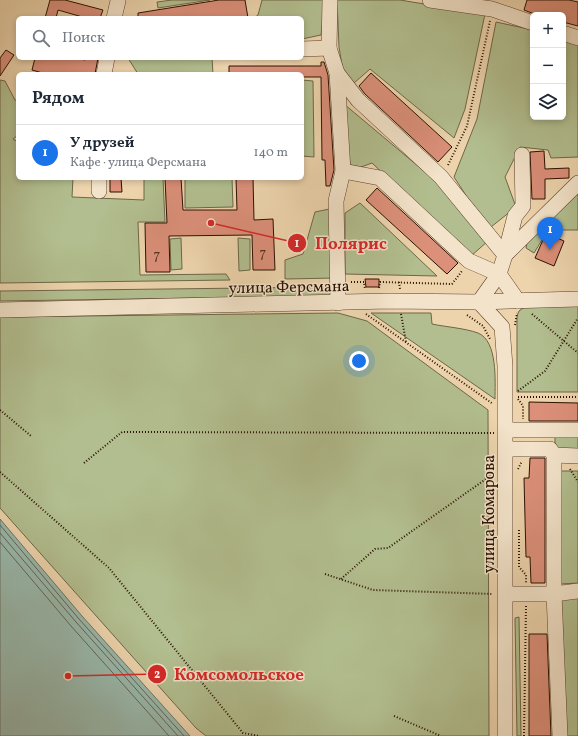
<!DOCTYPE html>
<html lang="ru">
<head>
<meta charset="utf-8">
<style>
	:root { --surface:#fff; --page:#f6f6f7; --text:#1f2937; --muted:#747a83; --line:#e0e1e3; --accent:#1a73e8 }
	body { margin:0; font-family:Vollkorn,serif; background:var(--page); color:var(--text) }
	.controls { position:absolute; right:12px; top:12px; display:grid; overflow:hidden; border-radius:6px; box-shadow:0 2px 6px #0003 }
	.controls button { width:36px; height:36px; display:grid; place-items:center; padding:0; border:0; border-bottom:1px solid var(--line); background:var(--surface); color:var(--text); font:20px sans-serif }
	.you { position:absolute; left:359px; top:361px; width:14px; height:14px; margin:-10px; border:3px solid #fff; border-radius:50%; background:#1a73e8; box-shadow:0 0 0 6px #1a73e833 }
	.badge { display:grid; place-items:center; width:26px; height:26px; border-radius:50%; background:var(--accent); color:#fff; font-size:13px; font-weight:700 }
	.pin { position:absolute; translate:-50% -33px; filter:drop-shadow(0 1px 2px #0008) }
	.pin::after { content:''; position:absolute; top:21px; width:14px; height:12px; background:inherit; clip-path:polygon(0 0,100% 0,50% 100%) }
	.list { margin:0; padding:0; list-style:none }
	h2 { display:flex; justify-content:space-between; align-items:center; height:52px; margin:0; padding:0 16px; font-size:17px }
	h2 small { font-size:13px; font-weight:400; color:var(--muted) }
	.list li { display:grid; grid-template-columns:26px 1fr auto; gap:12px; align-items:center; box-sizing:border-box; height:56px; padding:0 16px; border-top:1px solid var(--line) }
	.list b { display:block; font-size:15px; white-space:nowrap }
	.list p { margin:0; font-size:13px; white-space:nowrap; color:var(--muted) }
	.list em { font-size:13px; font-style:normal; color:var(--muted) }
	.icon { flex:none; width:22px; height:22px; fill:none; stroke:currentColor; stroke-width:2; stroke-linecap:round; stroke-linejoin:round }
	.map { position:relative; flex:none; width:578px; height:736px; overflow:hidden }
	.search { position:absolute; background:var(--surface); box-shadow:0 2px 6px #0003; left:16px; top:16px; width:288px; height:44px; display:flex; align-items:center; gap:10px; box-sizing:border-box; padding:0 14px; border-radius:6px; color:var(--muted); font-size:15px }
	.panel { position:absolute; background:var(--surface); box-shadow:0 2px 6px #0003; left:16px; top:72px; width:288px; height:108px; border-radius:6px }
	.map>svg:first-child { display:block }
	.green { fill:#b2be8f; stroke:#6e6748 }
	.water { fill:#99b8ab; stroke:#6d7567 }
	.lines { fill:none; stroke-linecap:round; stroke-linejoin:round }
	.shore { stroke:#626456; stroke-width:1 }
	.building { fill:#dc907a; stroke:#2a1000 }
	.minor-casing { stroke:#5b412b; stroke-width:16 }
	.path { stroke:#2a1000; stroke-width:2; stroke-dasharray:1 2; stroke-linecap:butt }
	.minor { stroke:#f3e3ca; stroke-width:15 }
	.labels { text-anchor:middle; stroke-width:3; stroke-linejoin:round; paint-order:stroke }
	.number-label { font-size:14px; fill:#56301e }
	.street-label { font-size:16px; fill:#2a1000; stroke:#f3e3ca }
	.leader { fill:none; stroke:#d62828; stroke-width:1.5 }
	.callout-dot { fill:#d62828; stroke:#f3e3ca; stroke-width:1.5 }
	.mark-label { font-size:12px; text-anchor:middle; font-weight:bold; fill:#fff }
	.callout-label { font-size:17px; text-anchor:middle; font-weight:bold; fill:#d62828; stroke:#f3e3ca; stroke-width:3; stroke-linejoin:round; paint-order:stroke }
</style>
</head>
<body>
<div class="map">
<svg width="578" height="736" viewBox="0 0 578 736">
	<rect width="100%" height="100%" fill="#edd4ad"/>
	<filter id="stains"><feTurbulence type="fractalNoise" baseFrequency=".005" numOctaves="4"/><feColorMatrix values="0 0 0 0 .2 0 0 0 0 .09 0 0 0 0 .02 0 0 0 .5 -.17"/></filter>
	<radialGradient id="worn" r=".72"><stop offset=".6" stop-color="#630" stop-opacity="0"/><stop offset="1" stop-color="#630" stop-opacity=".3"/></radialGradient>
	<g class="green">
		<polygon points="172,0 210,0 158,8 157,2"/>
		<polygon points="262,0 324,0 325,4 321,35 302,39 302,18 254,18 258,15"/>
		<polygon points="337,0 400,0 485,14 465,109 454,138 370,69 354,83 343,71 339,47"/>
		<polygon points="496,22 533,30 533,117 563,117 563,38 578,45 578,157 551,158 548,150 520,147 505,177 516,207 491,227 467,197 454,177 477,119"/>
		<polygon points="128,58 212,58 213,74 138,74"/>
		<polygon points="0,80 5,81 15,100 18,101 18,135 13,139 18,142 18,178 73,178 72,197 144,200 144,178 163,178 165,222 138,222 140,275 226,274 230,280 0,283"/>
		<polygon points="302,80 313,81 314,157 302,156"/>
		<polygon points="344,104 437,182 488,241 471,256 372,163 361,167 350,165"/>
		<polygon points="185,178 232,178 233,207 185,208"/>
		<polygon points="578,190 578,230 548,230 534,253 526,248 528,238"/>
		<polygon points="360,203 437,276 345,274 345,213"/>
		<polygon points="334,208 336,278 285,279 285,260 303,254 315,212"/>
		<polygon points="181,238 182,269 171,270 170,239"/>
		<polygon points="238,238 250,239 250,270 239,271"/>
		<polygon points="331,287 331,296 0,301 0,291"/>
		<polygon points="526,306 578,306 578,392 517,392 517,316 519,311"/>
		<polygon points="338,313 367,321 488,410 489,736 206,736 196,728 0,508 0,317"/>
		<path d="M371,313H431L432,324C446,327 464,328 478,333C498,341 495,382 495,399Z"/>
		<rect x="555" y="434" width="23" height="15"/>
		<polygon points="557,471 578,471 578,583 560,584"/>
		<polygon points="578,596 578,736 564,736 558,597"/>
		<polygon points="519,617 521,736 517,736 515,618"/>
	</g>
	<polygon class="water" points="0,519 82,616 190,736 0,736"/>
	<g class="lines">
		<g class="shore">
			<polyline points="0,525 79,619 184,736"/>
			<polyline points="0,533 76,622 178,736"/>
			<polyline points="0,542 71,626 169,736"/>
		</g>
	</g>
	<g class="building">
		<polygon points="50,0 65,0 103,10 100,18 86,18 58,10 56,18 45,18"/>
		<polygon points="219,0 245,0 248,18 138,18 138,13"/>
		<polygon points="527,0 569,0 578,2 578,26 563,22 563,15 537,15 524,10"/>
		<polygon points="6,50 14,55 0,76 0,58"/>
		<polygon points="35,58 76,58 85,60 85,58 98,58 95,74 46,74 32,70"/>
		<polygon points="321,62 324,62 328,75 334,170 330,186 326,186 325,160 322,160 321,77 302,77 302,74 229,74 229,66 321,66"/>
		<polygon points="371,73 452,147 438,162 365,94 359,86"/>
		<polygon points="544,151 545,169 569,168 569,178 545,179 545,199 532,199 530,152"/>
		<polygon points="110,178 121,178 122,192 110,192"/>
		<polygon points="165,178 181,178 183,210 237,210 236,178 253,178 254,220 273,219 275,270 253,270 252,235 169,236 170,272 146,272 145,223 167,223"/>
		<polygon points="377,188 458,263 447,274 366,200"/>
		<polygon points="546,233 564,241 554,266 535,258"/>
		<polygon points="365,279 379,279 379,287 366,287"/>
		<polygon points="529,402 578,403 578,421 529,421"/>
		<polygon points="530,458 545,458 545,583 531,583 530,557 526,557 524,478 529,478"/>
		<polygon points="529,634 547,634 551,736 529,736"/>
	</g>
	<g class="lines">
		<g class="minor-casing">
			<g id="minor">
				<polyline points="330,0 329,48 337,73 343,171 336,201 338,303"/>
				<polyline points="430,0 492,9 533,23"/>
				<polyline points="114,18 118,1"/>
				<polyline points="563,33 578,38"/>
				<polyline points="302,49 329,48"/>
				<polyline points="337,73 358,100 441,177 505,255 499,274 479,302"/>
				<polyline points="104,74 107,58"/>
				<polyline points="343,171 380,178 469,261 499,274 518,301"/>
				<polyline points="99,178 99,191"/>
				<polyline points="506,254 578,183"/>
				<polyline points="505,255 515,216 523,206 522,155"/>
				<polyline points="479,302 502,327 505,366 505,736"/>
				<polyline points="0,310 389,301 479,302 578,299"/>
				<polyline points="506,430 578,430"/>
				<polyline points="507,449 550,449 554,455 554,594 560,736"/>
				<polyline points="554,455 578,456"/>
				<polyline points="506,594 554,594 578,591"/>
			</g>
		</g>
		<g class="path">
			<polyline points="448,165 467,126 490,21"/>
			<polyline points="351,282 364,282 365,289"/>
			<polyline points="399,282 400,289"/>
			<polyline points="379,288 380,282 452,284 462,271"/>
			<polyline points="366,314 493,404"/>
			<polyline points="401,314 406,342"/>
			<polyline points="532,314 578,353"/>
			<polyline points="467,315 483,326 490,339"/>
			<polyline points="515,325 517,313"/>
			<polyline points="518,391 545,371 578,318"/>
			<polyline points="518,397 578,397"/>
			<polyline points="518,399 523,406 523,419"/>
			<polyline points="0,410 31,436"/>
			<polyline points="84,463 122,432 494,433"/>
			<polyline points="518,469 522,461"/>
			<polyline points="570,469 578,482"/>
			<polyline points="0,472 109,568 243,733 260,736"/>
			<polyline points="519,530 519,567 526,575 526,583"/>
			<polyline points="325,574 373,590 493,594"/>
			<polyline points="341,579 375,549 388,548 493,474"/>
			<polyline points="394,716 441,736"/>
			<polyline points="524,736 526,605"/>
		</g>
		<use href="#minor" class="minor"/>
	</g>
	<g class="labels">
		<g class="number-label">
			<text x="263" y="257">7</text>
			<text x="157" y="259">7</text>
		</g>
		<g class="street-label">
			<text transform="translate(289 286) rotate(-1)" y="6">улица Ферсмана</text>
			<text transform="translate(488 514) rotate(-90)" y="6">улица Комарова</text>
		</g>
	</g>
	<path class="leader" d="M211 223L297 243M68 676L157 674"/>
	<g class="callout-dot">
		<circle cx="211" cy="223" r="4"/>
		<circle cx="68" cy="676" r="4"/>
		<circle cx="297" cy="243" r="10"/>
		<circle cx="157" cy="674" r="10"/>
	</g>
	<g class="mark-label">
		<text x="297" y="247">1</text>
		<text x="157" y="678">2</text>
	</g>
	<g class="callout-label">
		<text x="351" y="249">Полярис</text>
		<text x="239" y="680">Комсомольское</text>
	</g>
	<rect width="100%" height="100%" filter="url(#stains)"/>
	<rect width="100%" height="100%" fill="url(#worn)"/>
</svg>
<div class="controls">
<button>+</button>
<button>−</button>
<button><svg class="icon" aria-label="layers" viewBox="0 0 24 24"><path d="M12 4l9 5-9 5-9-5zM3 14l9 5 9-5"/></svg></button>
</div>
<div class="you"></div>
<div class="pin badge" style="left:550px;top:250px">1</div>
<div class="search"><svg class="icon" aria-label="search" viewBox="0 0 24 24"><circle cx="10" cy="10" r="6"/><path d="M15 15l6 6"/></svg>Поиск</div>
<section class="panel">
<h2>Рядом<small></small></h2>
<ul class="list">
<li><span class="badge">1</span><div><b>У друзей</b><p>Кафе · улица Ферсмана</p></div><em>140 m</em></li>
</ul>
</section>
</div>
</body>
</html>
